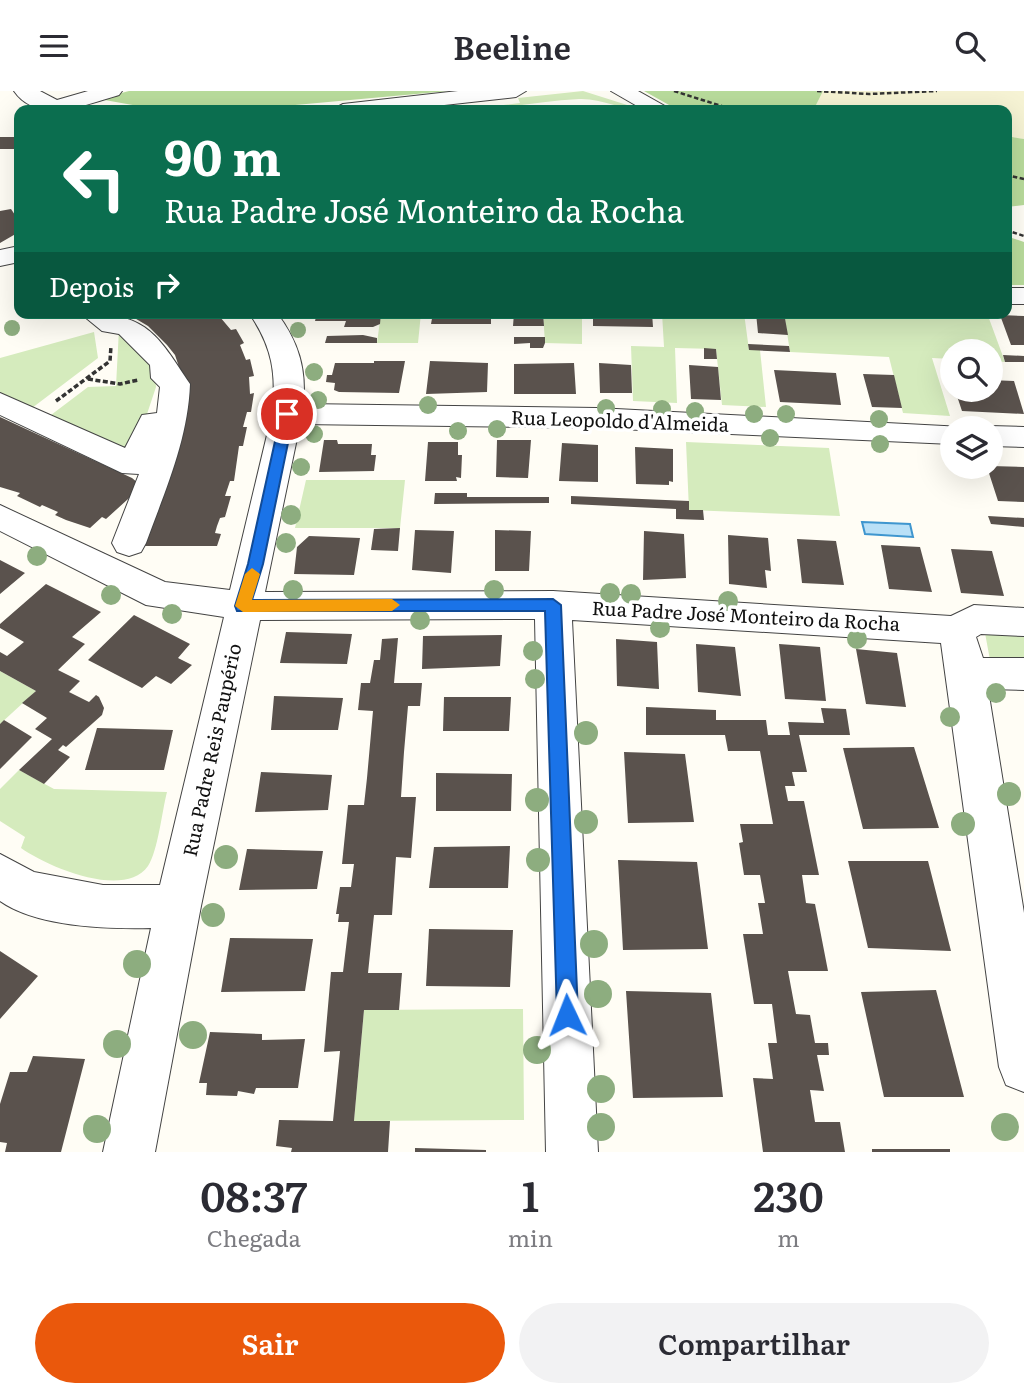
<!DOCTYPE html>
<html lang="pt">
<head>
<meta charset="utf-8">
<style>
	:root { --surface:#fff; --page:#f2f2f3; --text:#2b2b33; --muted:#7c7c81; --accent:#ea580c }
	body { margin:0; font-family:Literata,serif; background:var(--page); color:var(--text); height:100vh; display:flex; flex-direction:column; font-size:26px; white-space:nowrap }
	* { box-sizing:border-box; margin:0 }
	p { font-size:23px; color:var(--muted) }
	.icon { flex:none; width:38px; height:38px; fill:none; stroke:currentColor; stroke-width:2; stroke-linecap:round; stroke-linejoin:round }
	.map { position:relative; height:1061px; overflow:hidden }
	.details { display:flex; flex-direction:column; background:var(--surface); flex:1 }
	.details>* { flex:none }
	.banner { position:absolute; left:14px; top:14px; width:998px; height:214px; border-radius:14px; box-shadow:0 7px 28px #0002; background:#0b6e4f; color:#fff; overflow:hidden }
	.tools { position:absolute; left:940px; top:248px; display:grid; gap:14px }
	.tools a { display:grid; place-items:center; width:63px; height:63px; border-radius:50%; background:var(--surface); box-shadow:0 7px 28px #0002; font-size:35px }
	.pin { position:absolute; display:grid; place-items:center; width:60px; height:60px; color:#fff; margin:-30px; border:4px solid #fff; border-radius:50%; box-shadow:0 2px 7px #0007 }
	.me { position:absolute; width:77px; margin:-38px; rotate:358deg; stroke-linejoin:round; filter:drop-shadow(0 0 5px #0008) }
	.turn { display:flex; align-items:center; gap:24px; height:147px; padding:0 35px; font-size:32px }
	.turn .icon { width:91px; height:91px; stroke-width:2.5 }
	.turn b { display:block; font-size:49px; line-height:60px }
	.then { display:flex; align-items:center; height:66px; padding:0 35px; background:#0003; gap:14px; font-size:26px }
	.eta { display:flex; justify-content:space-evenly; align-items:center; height:119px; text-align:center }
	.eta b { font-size:42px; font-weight:600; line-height:49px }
	.cta { display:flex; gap:14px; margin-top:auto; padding:14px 35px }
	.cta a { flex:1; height:80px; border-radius:42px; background:var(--accent); color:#fff; font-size:28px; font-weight:600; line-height:80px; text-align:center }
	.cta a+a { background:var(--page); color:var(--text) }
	header { display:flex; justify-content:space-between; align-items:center; height:91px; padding:0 35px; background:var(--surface); font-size:32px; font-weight:600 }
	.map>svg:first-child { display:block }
	.farmland { fill:#f6f3d4 }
	.green { fill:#d5ebbd }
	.forest { fill:#b9dc9c }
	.water { fill:#b9e0f7; stroke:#3f96cf; stroke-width:2 }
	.building { fill:#5a524d }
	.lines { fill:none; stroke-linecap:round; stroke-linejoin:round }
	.minor-casing { stroke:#444; stroke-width:2 }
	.path-far1 { stroke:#333; stroke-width:2.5; stroke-dasharray:4.5 2.5; stroke-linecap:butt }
	.path { stroke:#333; stroke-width:3.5; stroke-dasharray:5 2.5; stroke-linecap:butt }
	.minor { fill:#fff; fill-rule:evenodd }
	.tree { fill:#8dad7f }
	.route { fill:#1a73e8; stroke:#114b97; stroke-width:2 }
	.slow { fill:#f59e0b }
	.labels { text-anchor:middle; stroke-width:7; stroke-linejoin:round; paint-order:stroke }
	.street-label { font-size:19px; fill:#111; stroke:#fff }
</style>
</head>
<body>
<header><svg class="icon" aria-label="menu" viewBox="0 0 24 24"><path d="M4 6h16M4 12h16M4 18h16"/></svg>Beeline<svg class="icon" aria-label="search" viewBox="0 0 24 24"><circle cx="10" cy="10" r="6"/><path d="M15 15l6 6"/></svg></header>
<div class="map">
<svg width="1024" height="1061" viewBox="0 0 1024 1061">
	<rect width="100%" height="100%" fill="#fffdf5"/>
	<path class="farmland" d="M823 0H1024V48L1006 45V19H835L815 16Z"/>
	<path class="green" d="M583 0 643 19C621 19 601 7 579 8 539 10 500 19 460 19L520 12 518 7Z
		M381 222H421L418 252H377Z
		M543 222H582V253L545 252Z
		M662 222H744L749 259H760L766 316 722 314 716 258 675 257 677 312 633 310 631 255 664 256Z
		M784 222H987L1005 271 991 270 990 261H952V268L932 267 950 325 903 322 889 266 790 261Z
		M119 238 154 276 156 296 139 347 125 359 51 324 88 296 116 295Z
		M94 241 98 267 32 317 0 302V267Z
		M686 351 829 357 840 425 689 419Z
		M306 389H405L400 437H295Z
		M1024 536V575L990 569 985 542Z
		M0 580 36 600 0 633Z
		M19 679 54 698 167 701C162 720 158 760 148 775 124 809 46 775 21 757L25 746 0 730V698Z
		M523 918 524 1029 354 1030 364 919Z"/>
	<path class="forest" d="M129 0H449L241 19 155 18 99 8Z
		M644 0H823L815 16 835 19H678Z
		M1006 45 1024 48V114L1006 116Z
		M1006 145 1024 151V194H1006Z"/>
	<path class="water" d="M862 431 910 433 913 446 865 443Z"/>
	<path class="building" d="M0 46H19V51L14 58H0Z
		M11 118 19 130V141L0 152V120Z
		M126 222H221L223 225 220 226 231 239 236 238 244 252 240 254 246 269 250 268 254 285 249 286 250 303 254 302 251 321H247L243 336H247L243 355H239L234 390H230L225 405H231L225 426 220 427 217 435 215 442 221 443 217 455H137L183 288 175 264 167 254 148 235Z
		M317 222H381L380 233 373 236H344L346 230H315Z
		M433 222H491V233H431Z
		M514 222H543L544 235H513Z
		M593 222H652L653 236 593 235Z
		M756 222H784L788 244 758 242Z
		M1000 224 1024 225V254H1011Z
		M363 244 377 247V252H325L327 245Z
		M514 246H545V252L543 257H530V252L514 253Z
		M748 253 789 255 790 261 749 259Z
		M704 257 716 258 717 268H704Z
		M1003 264 1024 265V271H1005Z
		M374 270H405L399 302 339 301 334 299 335 292 326 291 327 284H332L335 272H374Z
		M430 270 488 272 487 301 426 303Z
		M574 272 576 303H514V273Z
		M599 272 631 274 632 302H600Z
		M689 274 718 276 721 309 691 308Z
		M774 279 836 282 841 314 780 311Z
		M863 283 894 284 902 317 872 316Z
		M990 289 1014 290 1024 323 962 320 955 299H990Z
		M0 326 132 387 138 392V399L106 428 102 426 90 437 66 429 55 424 58 421 42 414 40 416 17 405 20 402 0 396Z
		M324 349H337L338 353H372L371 364H376L374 380 319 381Z
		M497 349H531L528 387 496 386Z
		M428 351H458V364H462L461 387 456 386 457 390H425Z
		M562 352 598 354V391L559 390Z
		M635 356 673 358V391L669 390V394L636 393Z
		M990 375 1024 376V411L998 410 987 376Z
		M435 402H467V406H549V412L434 413Z
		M571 405 689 410V419H703L704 429 676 428V418L571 413Z
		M988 425 1024 427V436L991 433Z
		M400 437 398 460 371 459 374 438Z
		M415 439 454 440 451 482 412 479Z
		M495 439 531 440 529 480H495Z
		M644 440 684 443 686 487 643 489Z
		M728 444 768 447 771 480 765 479 767 497 729 493Z
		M309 445 360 447 354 484 294 483 297 456Z
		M797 448 836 450 844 494 802 492Z
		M881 454 920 456 932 501 889 498Z
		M951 458 992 460 1004 505 961 502Z
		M0 469 25 482 0 503Z
		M46 493 101 521 72 546 85 553 58 579 80 590 69 601 89 611 96 604 99 606 104 617 102 624 66 656 63 654 58 659 70 666 44 693 19 679 52 648 35 638 47 627 22 612 36 600 0 580V561L7 565 24 551 0 537V533Z
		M134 524 190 553 178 567 192 574 171 593 156 585 142 597 88 569Z
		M286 541 352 543 347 573 280 572Z
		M502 544 500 575 422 578 423 545Z
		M398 547 394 592H422L420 615H408L404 661 401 706H416L411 767 396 766 392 824H374L368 882H402L399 919H364L354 1030H390L388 1061H291L292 1057 276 1055 279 1029 333 1030 340 960 324 961 331 881H343L349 831H338L339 823H336L340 796H351L354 773H342L348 714H364L367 687 373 620 358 619 361 592H370L374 569H380L382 548Z
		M616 548 657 551 659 598 617 595Z
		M696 553 735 556 741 605 698 601Z
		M779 553 820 556 826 610 785 608Z
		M856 558 897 562 906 616 866 613Z
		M274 605 343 607 338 639H271Z
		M444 606H511L509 640H443Z
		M646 616 716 619V629H766L768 644H790L788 631 824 632 821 617 846 618 850 644H799L807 681H792L795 695H785L788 710H804L819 784H802L806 812 815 813 828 880H788L796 923 810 924 815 952H828L829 964H817L824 1000 810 999 815 1031H840L845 1061H763L753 987 773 988 768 952H777L772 913H754L743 843H763L758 812H765L760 784H744L739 752 743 751 740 733H773L760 660H728L725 644H646Z
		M4 629 32 646 0 678V633Z
		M97 637 173 639 164 679H85Z
		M914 656 939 737 863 738 843 657Z
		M624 661 685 663 694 731 628 732Z
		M261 681 332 684 328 719 255 721Z
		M436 682 512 683 511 720H436Z
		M510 755 508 797H429L434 756Z
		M247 758 323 760 317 798 239 799Z
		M618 769 697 771 708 858 623 859Z
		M848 770H928L951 860 868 857Z
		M429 838 513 839 510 896 426 895Z
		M230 847 313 848 305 900 221 901Z
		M0 860 38 885 0 928Z
		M936 899 964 1006H884L861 901Z
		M626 900 711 902 723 1006 633 1007Z
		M210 941 262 943V949L305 948 298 997H256L254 1003 238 1000 237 1005 206 1004 207 992H199Z
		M33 965 85 968 61 1061H5L7 1052 0 1051V1013L10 981H27Z
		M415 1057 486 1059V1061H415Z
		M872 1058H950V1061H872Z"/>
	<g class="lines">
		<g class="minor-casing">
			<path id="minor" d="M14 0H40L57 9 88 0H122L119 4C88 13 38 35 14 0Z
				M458 0H526L516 6 399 19H332L343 13Z
				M611 0H638L672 19H644Z
				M19 155V171L0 175V159Z
				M1006 197H1024V213H1006Z
				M80 222C147 222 156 242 190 293 188 349 165 400 146 452L141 461 129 465 117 461 112 452 139 383 122 382 0 324V302L125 357 142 324 157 322 160 296 151 287 150 274 119 243 102 240Z
				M249 222H277C298 250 307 278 303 313L597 317 963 336 952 338V353L597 337 300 333 265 501 553 500 951 525 974 514 1024 517V545L981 543 976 546 983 567H1024V599L988 598 1024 822V1001L1006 994 999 976 941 552 572 529 598 1061H546L535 528 260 529 201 815 155 1061H103L151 837C106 838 37 836 0 810V763L34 781 103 794H160L224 526 146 514 0 440V414L165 491 230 499 272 323C277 283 272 255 249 222Z
				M990 335 1024 336V356L990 355V338H979Z"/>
		</g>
		<path class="path-far1" d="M674 0 734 19
			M817 0 869 3 937 0
			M124 18 136 19
			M297 19 321 17
			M1006 84 1024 88
			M1006 139 1024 145"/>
		<path class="path" d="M88 288 120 293 138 289
			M56 310 110 270 111 255"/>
		<use href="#minor" class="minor"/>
	</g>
	<g class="tree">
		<circle cx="12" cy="237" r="8"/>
		<circle cx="298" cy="239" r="8"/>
		<circle cx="314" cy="281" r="9"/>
		<circle cx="318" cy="309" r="9"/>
		<circle cx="428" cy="314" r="9"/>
		<circle cx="606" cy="317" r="9"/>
		<circle cx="662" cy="318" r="9"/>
		<circle cx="695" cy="320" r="9"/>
		<circle cx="754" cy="323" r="9"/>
		<circle cx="786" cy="323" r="9"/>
		<circle cx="879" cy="328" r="9"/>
		<circle cx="497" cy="338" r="9"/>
		<circle cx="458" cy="340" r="9"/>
		<circle cx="314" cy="343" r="9"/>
		<circle cx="770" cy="347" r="9"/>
		<circle cx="880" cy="353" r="9"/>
		<circle cx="301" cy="376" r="9"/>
		<circle cx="291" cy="424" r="10"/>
		<circle cx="286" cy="452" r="10"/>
		<circle cx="37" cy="465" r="10"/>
		<circle cx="293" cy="499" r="10"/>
		<circle cx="494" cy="499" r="10"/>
		<circle cx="610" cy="502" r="10"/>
		<circle cx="631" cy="503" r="10"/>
		<circle cx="111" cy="504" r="10"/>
		<circle cx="728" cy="510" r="10"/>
		<circle cx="172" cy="523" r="10"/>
		<circle cx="420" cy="529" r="10"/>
		<circle cx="660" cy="537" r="10"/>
		<circle cx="857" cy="548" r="10"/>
		<circle cx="533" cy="560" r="10"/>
		<circle cx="535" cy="588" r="10"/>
		<circle cx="996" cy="602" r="10"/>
		<circle cx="950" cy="626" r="10"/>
		<circle cx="586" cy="642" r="12"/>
		<circle cx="1009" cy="703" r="12"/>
		<circle cx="537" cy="709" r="12"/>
		<circle cx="586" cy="731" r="12"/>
		<circle cx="963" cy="733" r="12"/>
		<circle cx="226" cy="766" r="12"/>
		<circle cx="538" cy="769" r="12"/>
		<circle cx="213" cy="824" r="12"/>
		<circle cx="594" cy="853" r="14"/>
		<circle cx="137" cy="873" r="14"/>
		<circle cx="598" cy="903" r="14"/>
		<circle cx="193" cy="944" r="14"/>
		<circle cx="117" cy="953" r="14"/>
		<circle cx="537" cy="959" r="14"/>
		<circle cx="601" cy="998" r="14"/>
		<circle cx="601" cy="1036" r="14"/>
		<circle cx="1005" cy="1036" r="14"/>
		<circle cx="97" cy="1038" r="14"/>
	</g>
	<path class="route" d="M287 318 294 323 263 473 252 509 553 508 561 514 578 924 575 931 567 935 560 931 557 924 545 520H237L235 515 248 473 281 323Z"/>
	<path class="slow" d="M252 477 260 483 252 509 392 508 400 514 392 520 243 521 235 515 245 483Z"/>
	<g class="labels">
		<g class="street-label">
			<text transform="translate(620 330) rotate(2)" y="7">Rua Leopoldo d'Almeida</text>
			<text transform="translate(746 525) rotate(3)" y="7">Rua Padre José Monteiro da Rocha</text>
			<text transform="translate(212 659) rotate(-78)" y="7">Rua Padre Reis Paupério</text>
		</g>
	</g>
</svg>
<div class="tools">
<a><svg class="icon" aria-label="search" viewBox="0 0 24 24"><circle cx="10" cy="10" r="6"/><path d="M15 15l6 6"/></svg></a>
<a><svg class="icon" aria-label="layers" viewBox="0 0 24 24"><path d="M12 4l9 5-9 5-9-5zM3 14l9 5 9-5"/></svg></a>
</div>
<div class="pin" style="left:287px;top:323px;background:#d93025"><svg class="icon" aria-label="arrive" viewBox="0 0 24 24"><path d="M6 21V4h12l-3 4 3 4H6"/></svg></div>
<svg class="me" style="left:567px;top:924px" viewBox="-20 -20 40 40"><path d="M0-17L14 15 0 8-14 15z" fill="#1a73e8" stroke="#fff" stroke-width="4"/></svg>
<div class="banner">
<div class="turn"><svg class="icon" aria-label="left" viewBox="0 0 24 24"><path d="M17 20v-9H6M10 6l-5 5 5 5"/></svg><div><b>90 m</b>Rua Padre José Monteiro da Rocha</div></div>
<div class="then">Depois<svg class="icon" aria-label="right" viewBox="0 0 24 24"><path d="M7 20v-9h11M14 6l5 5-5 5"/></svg></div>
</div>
</div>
<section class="details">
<div class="eta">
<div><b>08:37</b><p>Chegada</p></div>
<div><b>1</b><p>min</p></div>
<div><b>230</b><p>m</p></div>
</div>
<div class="cta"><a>Sair</a><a>Compartilhar</a></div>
</section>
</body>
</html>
